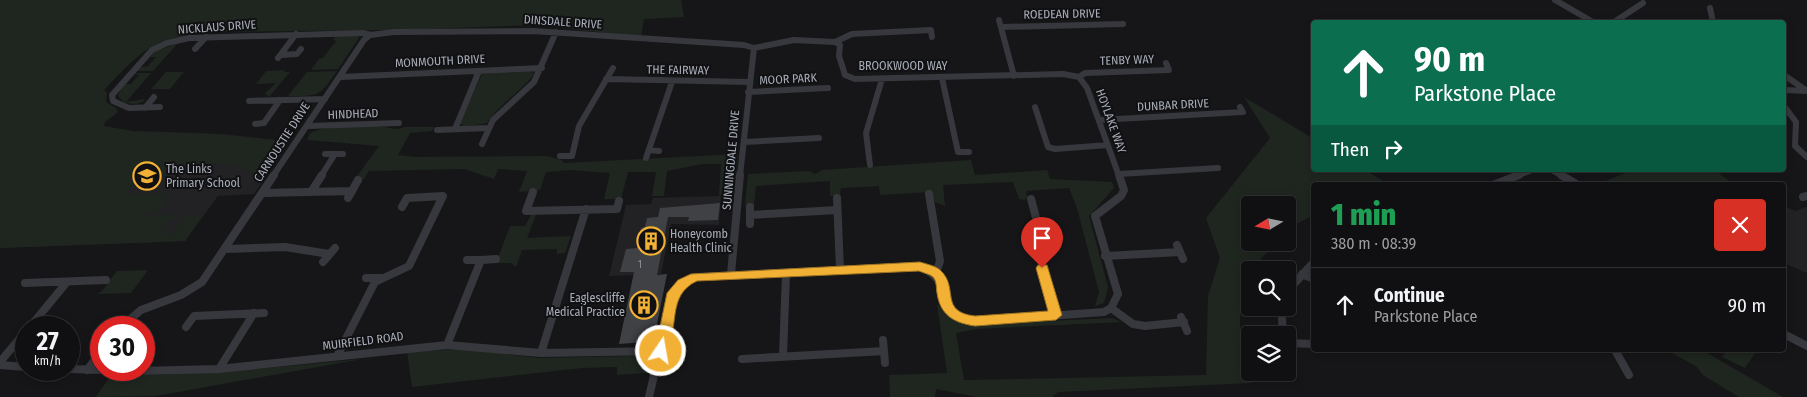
<!DOCTYPE html>
<html lang="en">
<head>
<meta charset="utf-8">
<style>
	:root { --surface:#101012; --page:#1e1e20; --text:#f1f3f6; --muted:#9c9d9f; --line:#303032 }
	body { margin:0; font-family:"Fira Sans Condensed",sans-serif; background:var(--page); color:var(--text); height:100vh; display:flex; flex-direction:column; font-size:19px; white-space:nowrap }
	* { box-sizing:border-box; margin:0 }
	p { font-size:16px; color:var(--muted) }
	.icon { flex:none; width:28px; height:28px; fill:none; stroke:currentColor; stroke-width:2; stroke-linecap:round; stroke-linejoin:round }
	.map { position:relative; flex:1; overflow:hidden }
	.panel { position:absolute; left:1311px; top:182px; width:475px; height:170px; display:flex; flex-direction:column; background:var(--surface); border-radius:5px; box-shadow:0 2px 8px #0003,0 0 0 1px var(--line) }
	.panel>* { flex:none }
	.guide { position:absolute; left:1311px; top:20px; width:475px; height:152px; border-radius:5px; box-shadow:0 2px 8px #0003,0 0 0 1px var(--line); background:#0b6e4f; color:#fff; overflow:hidden }
	.needle { width:32px; rotate:260deg }
	.fabs { position:absolute; left:1241px; top:196px; display:grid; gap:10px }
	.fabs a { display:grid; place-items:center; width:55px; height:55px; border-radius:5px; background:var(--surface); box-shadow:0 2px 8px #0003,0 0 0 1px var(--line); font-size:25px }
	.speed { position:absolute; left:15px; top:316px; display:flex; gap:10px; font-size:25px; font-weight:700; text-align:center }
	.speed>* { display:grid; place-content:center; width:65px; height:65px; border-radius:50%; background:var(--surface); box-shadow:0 2px 8px #0003,0 0 0 1px var(--line); line-height:1 }
	.speed small { font-size:12px; font-weight:400 }
	.speed .limit { border:8px solid #d22; background:#fff; color:#111 }
	.pin { position:absolute; display:grid; place-items:center; width:42px; height:42px; color:#fff; margin:-51px -21px; border-radius:50% 50% 50% 0; rotate:-45deg; box-shadow:0 0 5px #0007 }
	.pin .icon { rotate:45deg }
	.me { position:absolute; width:55px; margin:-28px; rotate:12deg; stroke-linejoin:round; filter:drop-shadow(0 0 4px #0008) }
	.turn { display:flex; align-items:center; gap:18px; height:105px; padding:0 20px; font-size:22px }
	.turn .icon { width:65px; height:65px; stroke-width:2.5 }
	.turn b { display:block; font-size:35px; line-height:42px }
	.then { display:flex; align-items:center; height:48px; padding:0 20px; background:#0003; gap:10px; font-size:19px }
	.round { display:grid; place-items:center; flex:none; width:52px; height:52px; border-radius:5px; background:var(--page) }
	.headline { display:flex; align-items:center; justify-content:space-between; height:85px; padding:0 20px }
	h1 { font-size:30px; font-weight:800; line-height:38px; color:#1e9e55 }
	ul { padding:0; list-style:none }
	li { display:flex; align-items:center; gap:15px; height:75px; padding:0 20px; border-top:1px solid var(--line) }
	li div { flex:1 }
	li b { display:block; font-size:19px }
	li em { font-style:normal }
	.map>svg:first-child { display:block }
	.built { fill:#222225 }
	.green { fill:#1e261f }
	.building { fill:#404145 }
	.lines { fill:none; stroke-linecap:round; stroke-linejoin:round }
	.street-far1 { stroke:#37383d; stroke-width:6 }
	.street { stroke:#37383d; stroke-width:8 }
	.route { fill:#f2b134; stroke:#9d7322 }
	.labels { text-anchor:middle; stroke-width:4; stroke-linejoin:round; paint-order:stroke }
	.number-label { font-size:10px; fill:#8e929b }
	.street-label { font-size:12px; fill:#a8adb8; stroke:#111113 }
	.poi-label { font-size:12px; fill:#a8adb8; stroke:#111113; text-anchor:start }
</style>
</head>
<body>
<div class="map">
<svg width="1807" height="397" viewBox="0 0 1807 397">
	<rect width="100%" height="100%" fill="#161618"/>
	<path class="built" d="M139 131 222 134 275 140 280 156 254 194 218 196 185 241 0 248V209L58 137Z
		M721 196 719 225 671 224 661 274 609 276 626 205 651 204 653 198Z
		M1784 206 1795 211 1807 207V273L1784 263Z"/>
	<path class="green" d="M0 0H681L684 17 644 19 641 37 536 25 395 30 211 32C150 39 145 48 104 90L107 92 106 102 116 108 118 112 105 122 104 126 138 132 214 134 275 140 277 157 269 168 257 176 235 164 208 163 201 172 140 175 125 194 157 193 155 196 167 192 165 195H170L159 210 139 216 179 214 174 220 167 221 159 231H167L166 235H171L187 216 203 215 185 241 0 248Z
		M336 35 357 36 359 38 338 69 311 70 319 59 323 58 336 41 333 40Z
		M178 43 153 71H136L141 67 148 66 156 57H149L156 51Z
		M285 70 284 72H290L269 97 265 93 276 83 256 84 266 71Z
		M337 71C319 97 319 96 288 96L307 72Z
		M531 71 534 74C521 92 499 104 487 123L464 127 460 123 482 74Z
		M166 72H184L170 89H151Z
		M135 73H151L126 102 146 99C138 107 122 105 118 95L124 84H131L139 75 134 74Z
		M1244 97 1314 139V170H1365L1383 181 1375 185H1314V215L1296 224 1288 232V205H1250V242L1277 243 1262 257 1256 270H1250C1250 288 1239 306 1240 324 1240 343 1248 365 1252 383L1058 392 1052 397H977L936 389 935 397H890L889 375 947 373 937 304 950 317 965 325 1111 318 1122 322 976 329 956 333 964 380 1206 375 1208 296 1220 258 1206 218 1270 138Z
		M405 127H434L432 131 410 133 398 155 415 157 547 156 562 160 564 163 738 154 735 189 719 196 721 164H702L667 171 664 196H652L656 172H628L621 199H604L610 173 571 170 546 172 540 190 519 192 527 171 498 169 494 179 464 169 369 171 364 179H355L379 146 307 140 310 133C323 125 370 125 385 127 393 129 397 130 405 127Z
		M971 160 975 175 1047 170 1050 179 1112 182 1114 188 1089 216 1108 287 1104 303 1095 306 1099 292 1077 208 1069 188 1026 191 1027 197 1025 200 1019 199 1013 182 943 185 945 206 935 202 932 192 880 195 879 186 841 188 840 195 830 196V181L756 186 754 205H745L748 174 809 171 815 174 822 170Z
		M1633 170H1714L1735 185H1595Z
		M531 215H536L527 238 571 236 565 253 557 254V249L522 250 516 267 511 263H496L510 226H525Z
		M148 270 131 293 97 294 102 291 117 271Z
		M462 349 539 358 636 356 646 363 645 373 617 375V367L582 368 412 387 407 352Z
		M1666 350H1702L1783 397H1739L1703 375 1696 366Z
		M1727 350H1749L1755 353 1745 368 1722 357Z
		M362 359 156 396 96 397 111 375C196 376 279 367 362 359Z"/>
	<path class="building" d="M720 203 718 220 688 221 689 217H668L657 275 667 274 655 334 646 342 619 344 634 272H620L626 249 637 248 641 228 645 227 647 218 658 217 660 208Z"/>
	<g class="lines">
		<path class="street-far1" d="M1555 0 1593 22
			M1710 8 1713 22
			M999 20 1014 76
			M1614 22 1643 3
			M1001 27 1123 24
			M835 42 852 34 931 30 932 37
			M754 48 794 40 835 42 840 45 839 56 845 75 855 79 1063 74 1079 77 1087 88 1119 176
			M195 49 206 37
			M281 55 297 54 301 49
			M278 58 296 34
			M1784 75 1807 91
			M340 77 542 68
			M1079 77 1085 73 1169 70 1166 63
			M942 78 958 152H969
			M606 79 749 82
			M1784 90 1807 91
			M748 92 828 88
			M249 101 325 99
			M1784 106 1796 122 1795 146 1807 157
			M160 107 129 108 113 101 112 95 152 50 167 43 189 38 363 33 370 35 394 32 533 31 744 45 754 48
			M1035 107 1048 147 1055 149 1108 145
			M145 108 154 97
			M1099 120 1243 112 1240 107
			M255 124 264 123 280 100
			M308 126 399 123
			M455 129 479 71
			M437 130 488 128
			M744 142 819 138
			M482 144 493 120 534 82 556 32
			M649 150 659 151
			M325 154H343
			M560 156H572L579 126 613 68
			M646 158 672 82
			M870 165 866 133 882 79
			M1552 170 1563 176
			M1119 174 1218 168
			M273 176 364 40 370 35
			M321 176 335 154
			M740 176 754 48
			M1516 176 1532 170"/>
		<path class="street" d="M1561 175 1578 185
			M1493 185 1519 175
			M311 192 322 175
			M533 192 526 211 617 209 619 201
			M263 193 352 191
			M929 194 940 261 936 273
			M1803 197 1807 196
			M348 198 358 180
			M837 198 840 270
			M1031 199 1041 236 1042 268 1055 315
			M750 207V224
			M750 215 837 210
			M1177 245 1183 259
			M225 249 285 247 329 254
			M1105 256 1180 252
			M481 260 496 259
			M323 262 335 248
			M731 274 740 175
			M1302 274 1314 279
			M366 278H381
			M25 283 106 280
			M1292 286 1314 262
			M1111 308 1133 324 1145 326 1184 322
			M1181 317 1187 331
			M1282 319 1283 335
			M186 327 194 316 264 313
			M29 328 67 282
			M120 328 141 310 181 295 202 282 274 175
			M1784 334 1807 346
			M883 340 885 363
			M1288 343 1314 344
			M447 345 481 260H467
			M1615 350 1629 375
			M541 353 586 209
			M337 356 375 282 409 266 443 196 407 198 402 207
			M783 356 786 273
			M742 359 884 351
			M1288 360 1289 366
			M0 362 26 331
			M0 365 26 367
			M69 369 138 371 219 369 447 345 541 353 661 351
			M219 369 254 313
			M87 370 101 352
			M649 397 673 293 682 283 696 277 919 266C959 283 928 310 975 321L1104 312 1111 308 1118 294 1095 216 1121 196 1124 190 1119 175"/>
	</g>
	<path class="route" d="M920 262C926 264 937 266 941 271 959 288 939 312 975 316L1048 311 1036 268 1038 265H1047L1062 315 1056 320 975 326C954 323 940 315 937 293 936 288 937 281 933 277 930 274 923 273 919 271L697 281C666 295 680 329 666 354H657L655 351 667 293 678 280 691 274Z"/>
	<defs>
		<g id="school-ring" transform="scale(1.4375)"><circle r="9.5" fill="#111113" stroke="#f2b134" stroke-width="1.5"/><path d="M0-5L7-2L0 1L-7-2ZM-4 1L0 2.5L4 1V4Q0 6-4 4Z" fill="#f2b134"/></g>
		<g id="building-ring" transform="scale(1.4375)"><circle r="9.5" fill="#111113" stroke="#f2b134" stroke-width="1.5"/><path d="M-4-6H4V6H1V3H-1V6H-4ZM-2.5-4.3h1.7v1.8h-1.7ZM.8-4.3h1.7v1.8H.8ZM-2.5-1h1.7V.8h-1.7ZM.8-1h1.7V.8H.8Z" fill="#f2b134"/></g>
	</defs>
	<g fill-rule="evenodd">
		<use href="#school-ring" x="147" y="176"/>
		<use href="#building-ring" x="651" y="241"/>
		<use href="#building-ring" x="644" y="305"/>
	</g>
	<g class="labels">
		<g class="number-label">
			<text x="640" y="268">1</text>
		</g>
		<g class="street-label">
			<text transform="translate(1062 14) rotate(-1)" y="4">ROEDEAN DRIVE</text>
			<text transform="translate(563 22) rotate(4)" y="4">DINSDALE DRIVE</text>
			<text transform="translate(217 27) rotate(-4)" y="4">NICKLAUS DRIVE</text>
			<text transform="translate(1127 60) rotate(-2)" y="4">TENBY WAY</text>
			<text transform="translate(440 61) rotate(-3)" y="4">MONMOUTH DRIVE</text>
			<text x="903" y="70">BROOKWOOD WAY</text>
			<text transform="translate(678 70) rotate(1)" y="4">THE FAIRWAY</text>
			<text transform="translate(788 79) rotate(-3)" y="4">MOOR PARK</text>
			<text transform="translate(1173 105) rotate(-3)" y="4">DUNBAR DRIVE</text>
			<text transform="translate(353 114) rotate(-2)" y="4">HINDHEAD</text>
			<text transform="translate(1111 121) rotate(70)" y="4">HOYLAKE WAY</text>
			<text transform="translate(282 142) rotate(-57)" y="4">CARNOUSTIE DRIVE</text>
			<text transform="translate(731 160) rotate(-85)" y="4">SUNNINGDALE DRIVE</text>
			<text transform="translate(363 341) rotate(-7)" y="4">MUIRFIELD ROAD</text>
		</g>
		<g class="poi-label">
			<text x="166" y="173">The Links<tspan x="166" dy="14">Primary School</tspan></text>
			<text x="670" y="238">Honeycomb<tspan x="670" dy="14">Health Clinic</tspan></text>
			<text x="625" y="302" text-anchor="end">Eaglescliffe<tspan x="625" dy="14">Medical Practice</tspan></text>
		</g>
	</g>
</svg>
<div class="fabs">
<a><svg class="needle" viewBox="-14 -14 28 28"><path d="M0-13l5 13h-10z" fill="#e53935"/><path d="M0 13l5-13h-10z" fill="#9c9d9f"/></svg></a>
<a><svg class="icon" aria-label="search" viewBox="0 0 24 24"><circle cx="10" cy="10" r="6"/><path d="M15 15l6 6"/></svg></a>
<a><svg class="icon" aria-label="layers" viewBox="0 0 24 24"><path d="M12 4l9 5-9 5-9-5zM3 14l9 5 9-5"/></svg></a>
</div>
<div class="speed"><div>27<small>km/h</small></div><div class="limit">30</div></div>
<div class="pin" style="left:1042px;top:268px;background:#d93025"><svg class="icon" aria-label="arrive" viewBox="0 0 24 24"><path d="M6 21V4h12l-3 4 3 4H6"/></svg></div>
<svg class="me" style="left:661px;top:351px" viewBox="-20 -20 40 40"><circle r="17" fill="#f2b134" stroke="#fff" stroke-width="3"/><path d="M0-11L8 9 0 5-8 9z" fill="#fff"/></svg>
<div class="guide">
<div class="turn"><svg class="icon" aria-label="ahead" viewBox="0 0 24 24"><path d="M12 20V5M6 11l6-6 6 6"/></svg><div><b>90 m</b>Parkstone Place</div></div>
<div class="then">Then<svg class="icon" aria-label="right" viewBox="0 0 24 24"><path d="M7 20v-9h11M14 6l5 5-5 5"/></svg></div>
</div>
<section class="panel">
<div class="headline"><div><h1>1 min</h1><p>380 m · 08:39</p></div><a class="round" style="background:#d93025;color:#fff"><svg class="icon" aria-label="close" viewBox="0 0 24 24"><path d="M6 6l12 12M18 6L6 18"/></svg></a></div>
<ul>
<li><svg class="icon" aria-label="ahead" viewBox="0 0 24 24"><path d="M12 20V5M6 11l6-6 6 6"/></svg><div><b>Continue</b><p>Parkstone Place</p></div><em>90 m</em></li>
</ul>
</section>
</div>
</body>
</html>
